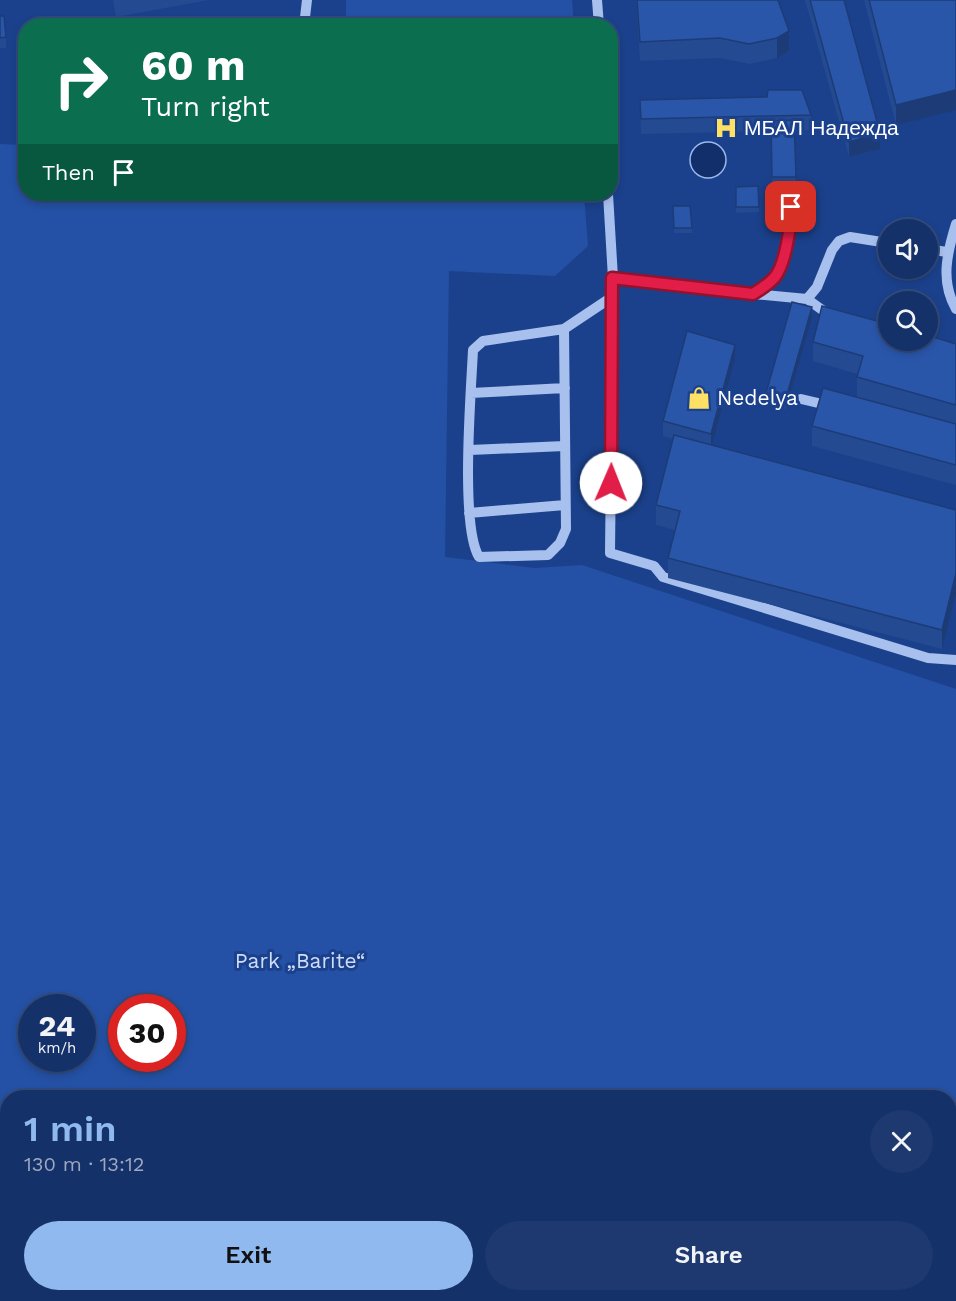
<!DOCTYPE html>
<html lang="en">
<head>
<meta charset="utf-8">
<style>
	:root { --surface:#143169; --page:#1d396f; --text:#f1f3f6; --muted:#9da9c0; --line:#334c7d; --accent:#90b9f0 }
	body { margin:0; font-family:"Work Sans",sans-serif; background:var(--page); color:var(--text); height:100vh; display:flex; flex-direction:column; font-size:22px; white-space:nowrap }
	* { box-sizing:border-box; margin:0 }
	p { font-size:20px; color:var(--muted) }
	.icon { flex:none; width:33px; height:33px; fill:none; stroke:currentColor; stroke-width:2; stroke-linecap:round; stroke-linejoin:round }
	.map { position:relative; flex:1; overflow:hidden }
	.panel { position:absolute; left:0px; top:1090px; width:957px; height:212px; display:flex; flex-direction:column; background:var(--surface); border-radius:24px 24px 0 0; box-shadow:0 3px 9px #0003,0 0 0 2px var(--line) }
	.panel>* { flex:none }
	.hud { position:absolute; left:18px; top:18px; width:600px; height:183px; border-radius:24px; box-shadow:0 3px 9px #0003,0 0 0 2px var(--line); background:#0b6e4f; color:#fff; overflow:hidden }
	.controls { position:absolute; left:878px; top:219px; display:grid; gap:12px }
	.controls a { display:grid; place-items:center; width:60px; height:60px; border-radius:50%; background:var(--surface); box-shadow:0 3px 9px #0003,0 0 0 2px var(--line); font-size:30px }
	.speed { position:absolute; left:18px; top:994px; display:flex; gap:12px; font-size:30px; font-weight:700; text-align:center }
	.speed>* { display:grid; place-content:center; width:78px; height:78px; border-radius:50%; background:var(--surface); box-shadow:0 3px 9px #0003,0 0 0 2px var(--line); line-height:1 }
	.speed small { font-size:15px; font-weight:400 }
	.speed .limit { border:9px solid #d22; background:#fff; color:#111 }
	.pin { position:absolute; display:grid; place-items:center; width:51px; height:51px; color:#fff; margin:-26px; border-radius:12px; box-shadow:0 3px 9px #0006 }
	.me { position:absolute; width:66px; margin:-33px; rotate:1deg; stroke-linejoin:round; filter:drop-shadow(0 0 4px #0008) }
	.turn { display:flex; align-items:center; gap:21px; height:126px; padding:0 24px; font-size:27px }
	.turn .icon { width:78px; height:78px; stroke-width:2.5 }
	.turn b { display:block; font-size:42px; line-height:51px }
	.then { display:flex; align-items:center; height:57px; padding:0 24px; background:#0003; gap:12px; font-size:22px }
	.round { display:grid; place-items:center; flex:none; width:63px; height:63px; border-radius:32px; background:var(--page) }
	.head { display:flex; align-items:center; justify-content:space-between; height:102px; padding:0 24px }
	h1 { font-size:36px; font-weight:600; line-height:45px; color:var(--accent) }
	.action { display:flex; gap:12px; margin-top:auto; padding:12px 24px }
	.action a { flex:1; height:69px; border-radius:36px; background:var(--accent); color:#111; font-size:24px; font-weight:600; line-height:69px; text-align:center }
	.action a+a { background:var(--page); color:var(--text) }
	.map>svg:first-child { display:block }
	.green { fill:#2451a5; fill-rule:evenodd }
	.water { fill:#122f6b; stroke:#9ab9ef; stroke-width:1.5 }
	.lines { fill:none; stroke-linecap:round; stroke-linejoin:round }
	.minor { stroke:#a7c0ed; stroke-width:10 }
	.wall { fill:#244a92 }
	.shaded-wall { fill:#1d3c77 }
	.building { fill:#2a56aa; stroke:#1d3c77; stroke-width:1.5 }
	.route-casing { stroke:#92132f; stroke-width:15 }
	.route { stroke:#e11d48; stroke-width:10 }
	.labels { text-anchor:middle; stroke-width:6; stroke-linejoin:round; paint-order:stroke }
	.poi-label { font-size:21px; fill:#fff; stroke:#1b418c; text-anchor:start }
	.park-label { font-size:21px; fill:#cdddfa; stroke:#1b418c }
</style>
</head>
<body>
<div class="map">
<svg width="956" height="1301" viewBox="0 0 956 1301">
	<rect width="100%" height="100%" fill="#1b418c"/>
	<path class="green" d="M346 0H572L574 25H346Z
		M0 144 25 145 26 194H584L588 246 555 276 449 271 445 557 535 568 582 565 956 689V1301H30L20 1295 950 1294V1098H8L7 1286 0 1281ZM32 1008H82V1059H32ZM122 1008H172V1059H122Z"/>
	<path class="water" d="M690 160a18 18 0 1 1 36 0a18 18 0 1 1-36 0Z"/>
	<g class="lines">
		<path class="minor" d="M597 0 599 26
			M304 26 307 0
			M608 194 613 278 610 553 654 566 663 577 928 658 956 660
			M956 224C947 253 940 281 956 309
			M927 249 947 252
			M613 278 753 294C761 289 769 285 775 277 786 263 791 224 791 207
			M753 294 807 299 832 317
			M807 299 817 287 832 250 839 241 850 237 888 243
			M564 329 566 529 560 543 548 555 479 557C460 526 471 392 473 350L483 341 564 329 612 297
			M471 393 565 388
			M801 399 831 406
			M470 450 564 446
			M469 513 565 505"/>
	</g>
	<path class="wall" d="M113 0H209L116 17Z
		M636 0H778L789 51 777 58 749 64 720 58 640 61Z
		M805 0H844L880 149 849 157Z
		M864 0H956L896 125Z
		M0 16 6 37V48H0Z
		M640 100 811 115V130L794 131 796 188H772L771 131 641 134Z
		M736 187 759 207V212L736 213Z
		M673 206 692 228V233H674Z
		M812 318 786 409 766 403V393Z
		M813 342 956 344V485L812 446V426L857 397V374L813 361Z
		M735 360 712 445 956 510 942 649 668 578V558L675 530 656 525V505L673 439 663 436V421Z"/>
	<path class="shaded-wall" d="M789 31V51L777 58V38Z
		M956 90V110L896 125V105Z
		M880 133V149L849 157V142Z
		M812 307V318L786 409V398Z
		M735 345V360L711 449V434Z
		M956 573V593L942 649V630Z"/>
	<path class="building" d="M637 0H778L789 31 777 38 749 44 720 38 640 42Z
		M810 0H844L880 133 849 142Z
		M869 0H956V90L896 105Z
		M0 16H4L6 37 0 38Z
		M768 90H802L811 115 641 119 640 100 767 97Z
		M794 120 796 177H772L771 121Z
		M758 186 759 207H736V187Z
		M673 206H690L692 228H674Z
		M792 302 812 307 786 398 766 393Z
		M822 306 888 324V340H927V335L956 344V405L857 377 863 356 813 342Z
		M687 331 735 345 711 434 663 421Z
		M823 388 956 424V465L812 426Z
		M674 435 956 510V573L942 630 668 558 680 511 656 505Z"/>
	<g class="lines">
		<g class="route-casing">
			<path id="route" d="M611 483 612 278 753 294C761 289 769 284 775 277 786 263 791 224 791 207"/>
		</g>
		<use href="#route" class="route"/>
	</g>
	<defs>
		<g id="hospital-bare" transform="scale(1.8)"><path d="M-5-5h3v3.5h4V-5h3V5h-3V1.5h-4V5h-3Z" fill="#fee164" stroke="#1b418c" stroke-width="2.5" paint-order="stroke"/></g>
		<g id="shop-bare" transform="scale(1.8)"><path d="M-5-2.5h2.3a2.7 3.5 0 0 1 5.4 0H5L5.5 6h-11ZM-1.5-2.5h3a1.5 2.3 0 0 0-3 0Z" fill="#fee164" stroke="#1b418c" stroke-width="2.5" paint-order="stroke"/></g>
	</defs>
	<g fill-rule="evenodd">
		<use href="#hospital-bare" x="726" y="128"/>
		<use href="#shop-bare" x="699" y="398"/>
	</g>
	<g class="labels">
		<g class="poi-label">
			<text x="744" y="135">МБАЛ Надежда</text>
			<text x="717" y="405">Nedelya</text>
		</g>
		<g class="park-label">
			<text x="300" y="968">Park „Barite“</text>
		</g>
	</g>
</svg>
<div class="controls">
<a><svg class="icon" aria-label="sound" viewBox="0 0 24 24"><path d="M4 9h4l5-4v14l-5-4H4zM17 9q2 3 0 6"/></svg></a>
<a><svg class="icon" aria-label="search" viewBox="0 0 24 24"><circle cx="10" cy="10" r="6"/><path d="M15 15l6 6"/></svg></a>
</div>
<div class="speed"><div>24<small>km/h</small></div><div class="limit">30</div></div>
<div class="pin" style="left:791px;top:207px;background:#d93025"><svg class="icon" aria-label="arrive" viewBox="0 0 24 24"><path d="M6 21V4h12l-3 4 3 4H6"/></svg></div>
<svg class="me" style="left:611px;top:483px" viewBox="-20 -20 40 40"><circle r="19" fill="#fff"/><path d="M0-13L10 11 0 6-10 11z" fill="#e11d48"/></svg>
<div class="hud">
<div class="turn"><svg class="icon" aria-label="right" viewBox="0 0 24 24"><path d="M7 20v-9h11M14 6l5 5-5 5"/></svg><div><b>60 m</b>Turn right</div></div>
<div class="then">Then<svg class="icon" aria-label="arrive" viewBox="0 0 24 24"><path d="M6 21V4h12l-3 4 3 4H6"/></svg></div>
</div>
<section class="panel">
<div class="head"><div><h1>1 min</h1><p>130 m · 13:12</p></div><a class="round"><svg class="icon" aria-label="close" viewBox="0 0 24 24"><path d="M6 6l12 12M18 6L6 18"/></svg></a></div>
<div class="action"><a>Exit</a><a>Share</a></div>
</section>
</div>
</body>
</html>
